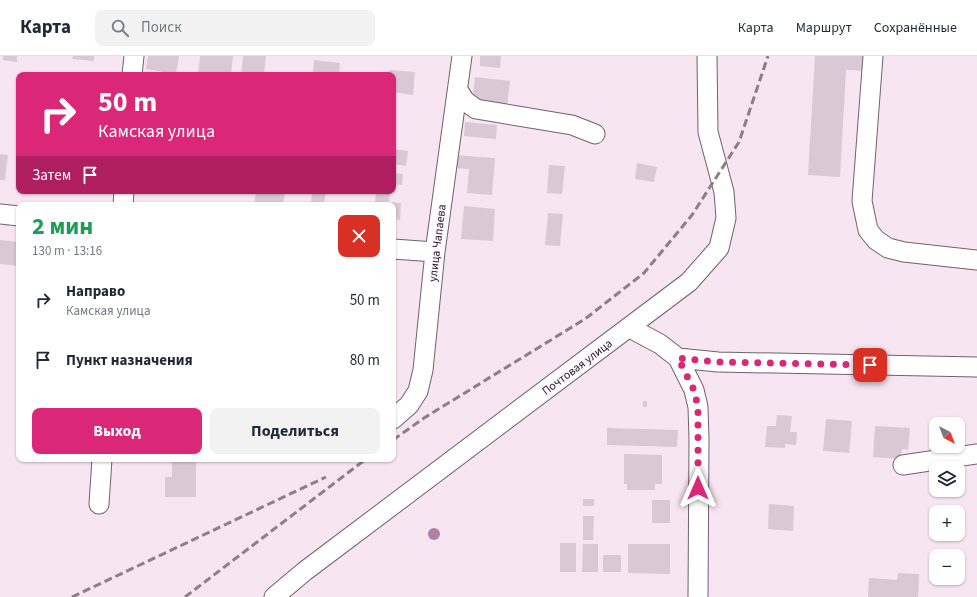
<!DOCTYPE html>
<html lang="ru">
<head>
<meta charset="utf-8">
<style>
	:root { --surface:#fff; --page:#f2f2f3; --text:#1f2937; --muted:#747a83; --line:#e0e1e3; --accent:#db2777 }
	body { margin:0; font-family:"Source Sans 3",sans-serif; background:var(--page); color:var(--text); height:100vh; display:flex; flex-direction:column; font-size:15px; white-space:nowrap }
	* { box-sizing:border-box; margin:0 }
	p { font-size:13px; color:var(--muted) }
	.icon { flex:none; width:22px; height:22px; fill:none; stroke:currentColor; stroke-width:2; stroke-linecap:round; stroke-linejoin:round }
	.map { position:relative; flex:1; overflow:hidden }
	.sheet { position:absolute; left:16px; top:146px; width:380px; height:260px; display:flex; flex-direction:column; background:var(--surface); border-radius:8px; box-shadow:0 1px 3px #0004 }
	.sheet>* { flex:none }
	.top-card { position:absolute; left:16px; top:16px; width:380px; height:122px; border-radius:8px; box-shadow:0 1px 3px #0004; background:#db2777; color:#fff; overflow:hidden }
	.needle { width:26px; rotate:138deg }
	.controls { position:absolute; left:929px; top:361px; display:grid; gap:8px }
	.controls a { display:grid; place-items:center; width:36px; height:36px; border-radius:8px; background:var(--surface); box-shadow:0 1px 3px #0004; font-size:20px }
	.pin { position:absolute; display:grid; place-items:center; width:34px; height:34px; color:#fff; margin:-17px; border-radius:8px; box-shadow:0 2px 6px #0006 }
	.me { position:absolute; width:44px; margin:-22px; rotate:0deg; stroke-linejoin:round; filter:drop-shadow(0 0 3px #0008) }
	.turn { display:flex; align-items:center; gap:14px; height:84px; padding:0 16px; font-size:18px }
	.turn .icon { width:52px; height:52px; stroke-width:2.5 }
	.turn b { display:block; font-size:28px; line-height:34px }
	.then { display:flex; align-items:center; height:38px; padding:0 16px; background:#0003; gap:8px; font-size:15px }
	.round { display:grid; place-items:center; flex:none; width:42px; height:42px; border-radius:8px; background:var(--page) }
	.summary { display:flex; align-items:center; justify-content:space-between; height:68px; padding:0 16px }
	h1 { font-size:24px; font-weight:700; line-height:30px; color:#1e9e55 }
	.cta { display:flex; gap:8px; margin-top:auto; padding:8px 16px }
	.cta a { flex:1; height:46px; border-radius:8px; background:var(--accent); color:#fff; font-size:16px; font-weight:700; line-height:46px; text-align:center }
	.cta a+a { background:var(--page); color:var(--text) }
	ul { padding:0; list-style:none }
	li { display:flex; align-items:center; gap:12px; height:60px; padding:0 16px }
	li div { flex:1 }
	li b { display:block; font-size:15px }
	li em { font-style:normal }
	header { display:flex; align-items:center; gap:24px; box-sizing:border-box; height:56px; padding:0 20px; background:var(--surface); border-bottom:1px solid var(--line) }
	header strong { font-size:19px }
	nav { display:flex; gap:22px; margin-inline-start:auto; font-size:14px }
	.search { width:280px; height:36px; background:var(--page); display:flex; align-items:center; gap:10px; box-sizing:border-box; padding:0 14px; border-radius:8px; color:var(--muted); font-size:15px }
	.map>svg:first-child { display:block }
	.building { fill:#dac8d4 }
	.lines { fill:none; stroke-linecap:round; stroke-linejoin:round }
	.minor-casing { stroke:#71616c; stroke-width:21 }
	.minor { stroke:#fff; stroke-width:19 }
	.rail { stroke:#8c7f88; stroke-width:3; stroke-dasharray:8 4; stroke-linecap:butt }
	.tree { fill:#b081a4 }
	.route { stroke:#db2777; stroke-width:7; stroke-dasharray:0 12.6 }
	.labels { text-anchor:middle; stroke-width:3; stroke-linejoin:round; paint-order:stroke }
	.street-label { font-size:12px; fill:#272125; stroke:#fef6fb }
</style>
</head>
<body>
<header>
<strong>Карта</strong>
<div class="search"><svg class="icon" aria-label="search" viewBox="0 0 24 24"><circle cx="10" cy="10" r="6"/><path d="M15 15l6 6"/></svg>Поиск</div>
<nav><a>Карта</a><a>Маршрут</a><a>Сохранённые</a></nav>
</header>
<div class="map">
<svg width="977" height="541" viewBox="0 0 977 541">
	<rect width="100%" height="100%" fill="#f8e5f2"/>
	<path class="building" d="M3 0H17V6L3 4Z
		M73 0H94V5L72 3Z
		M148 0H179L176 18 146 13Z
		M200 0H233L231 19H198Z
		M243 0H266L264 19 241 18Z
		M480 0H501L500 12 480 10Z
		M815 0H868L867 15 846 14 840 121 808 119Z
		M314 4 340 7 339 19H313Z
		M389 14 415 16 413 39 393 36V19H389Z
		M475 21 510 25 507 50 472 47Z
		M465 66 497 69 496 83 464 80Z
		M393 93 408 95 406 110 393 108Z
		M0 98 8 99 5 124H0Z
		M453 99 495 102 492 139 467 137 469 113 452 112Z
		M637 107 657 111 654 126 635 123Z
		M549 109 565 110 562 138 547 137Z
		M393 117 403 118 402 129 393 128Z
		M158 135H181L180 138Z
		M256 135H285L283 149H254Z
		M312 135H326L324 149H311Z
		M376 136 390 137 389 146 401 147 400 164 393 163V149H375Z
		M464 150 495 153 493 185 461 183Z
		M548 157 563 158 560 190 545 189Z
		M0 184 19 186V210L0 208Z
		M643 345H647V351H643Z
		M777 359 792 360 790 376H797L796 389 785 388V392L765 391 767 370H776Z
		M826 363 852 365 849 397 823 395Z
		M875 370 910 372 908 394 902 393 901 403 873 401Z
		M607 372 678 374 677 391 607 389Z
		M624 398 662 399V428H655V434H627V428H624Z
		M172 405H196V441H165V421H172Z
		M583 443H594V450H583Z
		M652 444H670V467H652Z
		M769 448 794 450 793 475 768 473Z
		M583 460H594L593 484H583Z
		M560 487H576V516H560Z
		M583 488H598V516H582Z
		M628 488H670V518L628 517Z
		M603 499H621V516H603Z
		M898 517 919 518 918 541H868L869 522 897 524Z"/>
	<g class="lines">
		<g class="minor-casing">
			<path id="minor" d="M873 0 862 145 868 174 876 184 888 192 904 196 977 204
				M132 19 134 0
				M458 34 465 45 476 53 572 69 595 78
				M123 149 124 135
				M0 158 19 160
				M393 193 435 196
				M630 272 660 288 678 302 694 334 698 351 699 383 698 541
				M678 302 718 306 977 311
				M393 363 409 349 418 335 423 314 435 196 462 0
				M903 409 977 398
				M99 448 102 403
				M274 541 305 515 689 226 719 192 726 162 724 136 708 76 707 0"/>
		</g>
		<use href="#minor" class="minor"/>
		<path class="rail" d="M393 384 424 362 585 263 644 217 692 159 739 86 768 0
			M72 541 326 421
			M185 541 366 403"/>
	</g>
	<circle class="tree" cx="434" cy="478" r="6"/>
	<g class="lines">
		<path class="route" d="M698 432V351L694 334 678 302 718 306 870 309"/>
	</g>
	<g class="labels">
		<g class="street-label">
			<text transform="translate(437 187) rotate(-83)" y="4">улица Чапаева</text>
			<text transform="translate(577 311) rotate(-37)" y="4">Почтовая улица</text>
		</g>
	</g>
</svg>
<div class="controls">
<a><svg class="needle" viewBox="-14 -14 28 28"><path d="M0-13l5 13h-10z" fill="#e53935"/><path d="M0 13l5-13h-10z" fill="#747a83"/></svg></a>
<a><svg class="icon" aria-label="layers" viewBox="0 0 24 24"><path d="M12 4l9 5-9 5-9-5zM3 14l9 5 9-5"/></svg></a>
<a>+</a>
<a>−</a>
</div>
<div class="pin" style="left:870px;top:309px;background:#d93025"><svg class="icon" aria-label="arrive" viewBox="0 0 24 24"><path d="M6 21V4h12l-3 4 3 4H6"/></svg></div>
<svg class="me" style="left:698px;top:432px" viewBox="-20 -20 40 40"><path d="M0-17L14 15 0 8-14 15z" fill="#db2777" stroke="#fff" stroke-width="4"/></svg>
<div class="top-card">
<div class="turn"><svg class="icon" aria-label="right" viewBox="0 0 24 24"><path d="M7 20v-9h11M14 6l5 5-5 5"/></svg><div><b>50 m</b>Камская улица</div></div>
<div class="then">Затем<svg class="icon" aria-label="arrive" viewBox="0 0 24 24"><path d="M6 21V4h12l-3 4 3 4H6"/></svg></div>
</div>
<section class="sheet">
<div class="summary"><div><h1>2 мин</h1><p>130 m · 13:16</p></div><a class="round" style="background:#d93025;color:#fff"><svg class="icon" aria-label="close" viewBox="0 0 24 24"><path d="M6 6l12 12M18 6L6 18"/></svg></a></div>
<ul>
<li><svg class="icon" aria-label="right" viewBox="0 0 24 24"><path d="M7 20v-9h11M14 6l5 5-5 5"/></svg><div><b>Направо</b><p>Камская улица</p></div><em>50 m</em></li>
<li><svg class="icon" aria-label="arrive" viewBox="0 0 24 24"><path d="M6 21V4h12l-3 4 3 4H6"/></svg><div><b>Пункт назначения</b></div><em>80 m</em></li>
</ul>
<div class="cta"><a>Выход</a><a>Поделиться</a></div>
</section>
</div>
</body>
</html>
